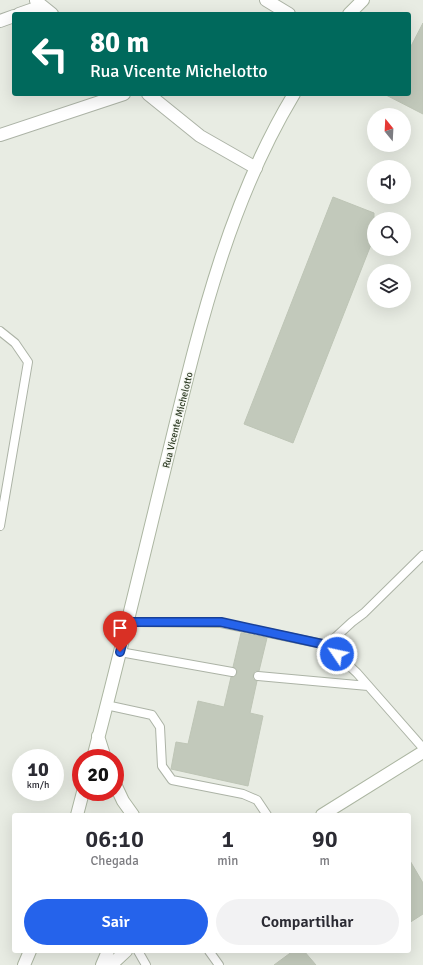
<!DOCTYPE html>
<html lang="pt">
<head>
<meta charset="utf-8">
<style>
	:root { --surface:#fff; --page:#f2f2f3; --text:#2b2b33; --muted:#7c7c81; --accent:#2563eb }
	body { margin:0; font-family:Signika,sans-serif; background:var(--page); color:var(--text); height:100vh; display:flex; flex-direction:column; font-size:15px; white-space:nowrap }
	* { box-sizing:border-box; margin:0 }
	p { font-size:13px; color:var(--muted) }
	.icon { flex:none; width:22px; height:22px; fill:none; stroke:currentColor; stroke-width:2; stroke-linecap:round; stroke-linejoin:round }
	.map { position:relative; flex:1; overflow:hidden }
	.panel { position:absolute; left:12px; top:813px; width:399px; height:140px; display:flex; flex-direction:column; background:var(--surface); border-radius:4px; box-shadow:0 4px 16px #0002 }
	.panel>* { flex:none }
	.hud { position:absolute; left:12px; top:12px; width:399px; height:84px; border-radius:4px; box-shadow:0 4px 16px #0002; background:#00695c; color:#fff; overflow:hidden }
	.needle { width:26px; rotate:342deg }
	.buttons { position:absolute; left:367px; top:108px; display:grid; gap:8px }
	.buttons a { display:grid; place-items:center; width:44px; height:44px; border-radius:50%; background:var(--surface); box-shadow:0 4px 16px #0002; font-size:20px }
	.speed { position:absolute; left:12px; top:749px; display:flex; gap:8px; font-size:20px; font-weight:700; text-align:center }
	.speed>* { display:grid; place-content:center; width:52px; height:52px; border-radius:50%; background:var(--surface); box-shadow:0 4px 16px #0002; line-height:1 }
	.speed small { font-size:10px; font-weight:400 }
	.speed .limit { border:6px solid #d22; background:#fff; color:#111 }
	.pin { position:absolute; display:grid; place-items:center; width:34px; height:34px; color:#fff; margin:-41px -17px; border-radius:50% 50% 50% 0; rotate:-45deg; box-shadow:0 0 4px #0007 }
	.pin .icon { rotate:45deg }
	.me { position:absolute; width:44px; margin:-22px; rotate:304deg; stroke-linejoin:round; filter:drop-shadow(0 0 3px #0008) }
	.turn { display:flex; align-items:center; gap:14px; height:84px; padding:0 12px; font-size:18px }
	.turn .icon { width:52px; height:52px; stroke-width:2.5 }
	.turn b { display:block; font-size:28px; line-height:34px }
	.eta { display:flex; justify-content:space-evenly; align-items:center; height:68px; text-align:center }
	.eta b { font-size:24px; font-weight:600; line-height:28px }
	.primary-button { display:flex; gap:8px; margin-top:auto; padding:8px 12px }
	.primary-button a { flex:1; height:46px; border-radius:24px; background:var(--accent); color:#fff; font-size:16px; font-weight:600; line-height:46px; text-align:center }
	.primary-button a+a { background:var(--page); color:var(--text) }
	.map>svg:first-child { display:block }
	.building { fill:#c2c9bb; stroke:#bec5b6 }
	.lines { fill:none; stroke-linecap:round; stroke-linejoin:round }
	.lane-casing { stroke:#acb3a6; stroke-width:10 }
	.street-casing { stroke:#acb3a6; stroke-width:14 }
	.secondary-casing { stroke:#acb6a2; stroke-width:14 }
	.lane { stroke:#fff; stroke-width:8 }
	.street { stroke:#fff; stroke-width:12 }
	.secondary { stroke:#fff; stroke-width:12 }
	.route-casing { stroke:#184099; stroke-width:10 }
	.route { stroke:#2563eb; stroke-width:7 }
	.labels { text-anchor:middle; stroke-width:3; stroke-linejoin:round; paint-order:stroke }
	.street-label { font-size:10px; fill:#2d3b24; stroke:#f6f8f3 }
</style>
</head>
<body>
<div class="map">
<svg width="423" height="965" viewBox="0 0 423 965">
	<rect width="100%" height="100%" fill="#e8ece3"/>
	<path class="building" d="M423 23V114L384 94H409V50Z
		M333 197 374 213V237L293 443 244 424Z
		M241 633 267 638 259 671H255L253 675V679L257 681 250 713 263 716 248 786 171 769 176 742 188 744 198 701 224 707 231 677H234L237 673V670L233 667Z
		M409 859 423 883V914L409 923Z
		M293 951H304L316 965H274Z"/>
	<g class="lines">
		<g class="lane-casing">
			<path id="lane" d="M0 331 15 343 28 362 0 526
				M128 622 221 623 327 645 357 673 423 748
				M327 645 352 622 364 613 423 555
				M120 652 232 672
				M258 676 368 686
				M106 705 152 715 160 727 162 766 172 780 243 794 257 800 267 815
				M138 951 146 965
				M209 951 219 965"/>
		</g>
		<g class="street-casing">
			<path id="street" d="M266 0 289 14
				M36 1 52 14
				M19 14 42 6
				M0 21 14 16
				M148 94 200 136 256 168
				M0 135 124 94"/>
		</g>
		<g class="secondary-casing">
			<path id="secondary" d="M349 14 363 0
				M98 736 105 758
				M93 758C121 652 146 545 172 439 201 320 230 200 294 94
				M115 784 123 801 133 815
				M77 815 83 792
				M322 815 423 752
				M24 965 30 951
				M102 965 108 951
				M111 965 126 951"/>
		</g>
		<use href="#lane" class="lane"/>
		<use href="#street" class="street"/>
		<use href="#secondary" class="secondary"/>
	</g>
	<g class="lines">
		<g class="route-casing">
			<path id="route" d="M120 652 128 622H221L327 645 337 654"/>
		</g>
		<use href="#route" class="route"/>
	</g>
	<g class="labels">
		<g class="street-label">
			<text transform="translate(177 420) rotate(-76)" y="4">Rua Vicente Michelotto</text>
		</g>
	</g>
</svg>
<div class="buttons">
<a><svg class="needle" viewBox="-14 -14 28 28"><path d="M0-13l5 13h-10z" fill="#e53935"/><path d="M0 13l5-13h-10z" fill="#7c7c81"/></svg></a>
<a><svg class="icon" aria-label="sound" viewBox="0 0 24 24"><path d="M4 9h4l5-4v14l-5-4H4zM17 9q2 3 0 6"/></svg></a>
<a><svg class="icon" aria-label="search" viewBox="0 0 24 24"><circle cx="10" cy="10" r="6"/><path d="M15 15l6 6"/></svg></a>
<a><svg class="icon" aria-label="layers" viewBox="0 0 24 24"><path d="M12 4l9 5-9 5-9-5zM3 14l9 5 9-5"/></svg></a>
</div>
<div class="speed"><div>10<small>km/h</small></div><div class="limit">20</div></div>
<div class="pin" style="left:120px;top:652px;background:#d93025"><svg class="icon" aria-label="arrive" viewBox="0 0 24 24"><path d="M6 21V4h12l-3 4 3 4H6"/></svg></div>
<svg class="me" style="left:337px;top:654px" viewBox="-20 -20 40 40"><circle r="17" fill="#2563eb" stroke="#fff" stroke-width="3"/><path d="M0-11L8 9 0 5-8 9z" fill="#fff"/></svg>
<div class="hud">
<div class="turn"><svg class="icon" aria-label="left" viewBox="0 0 24 24"><path d="M17 20v-9H6M10 6l-5 5 5 5"/></svg><div><b>80 m</b>Rua Vicente Michelotto</div></div>
</div>
<section class="panel">
<div class="eta">
<div><b>06:10</b><p>Chegada</p></div>
<div><b>1</b><p>min</p></div>
<div><b>90</b><p>m</p></div>
</div>
<div class="primary-button"><a>Sair</a><a>Compartilhar</a></div>
</section>
</div>
</body>
</html>
